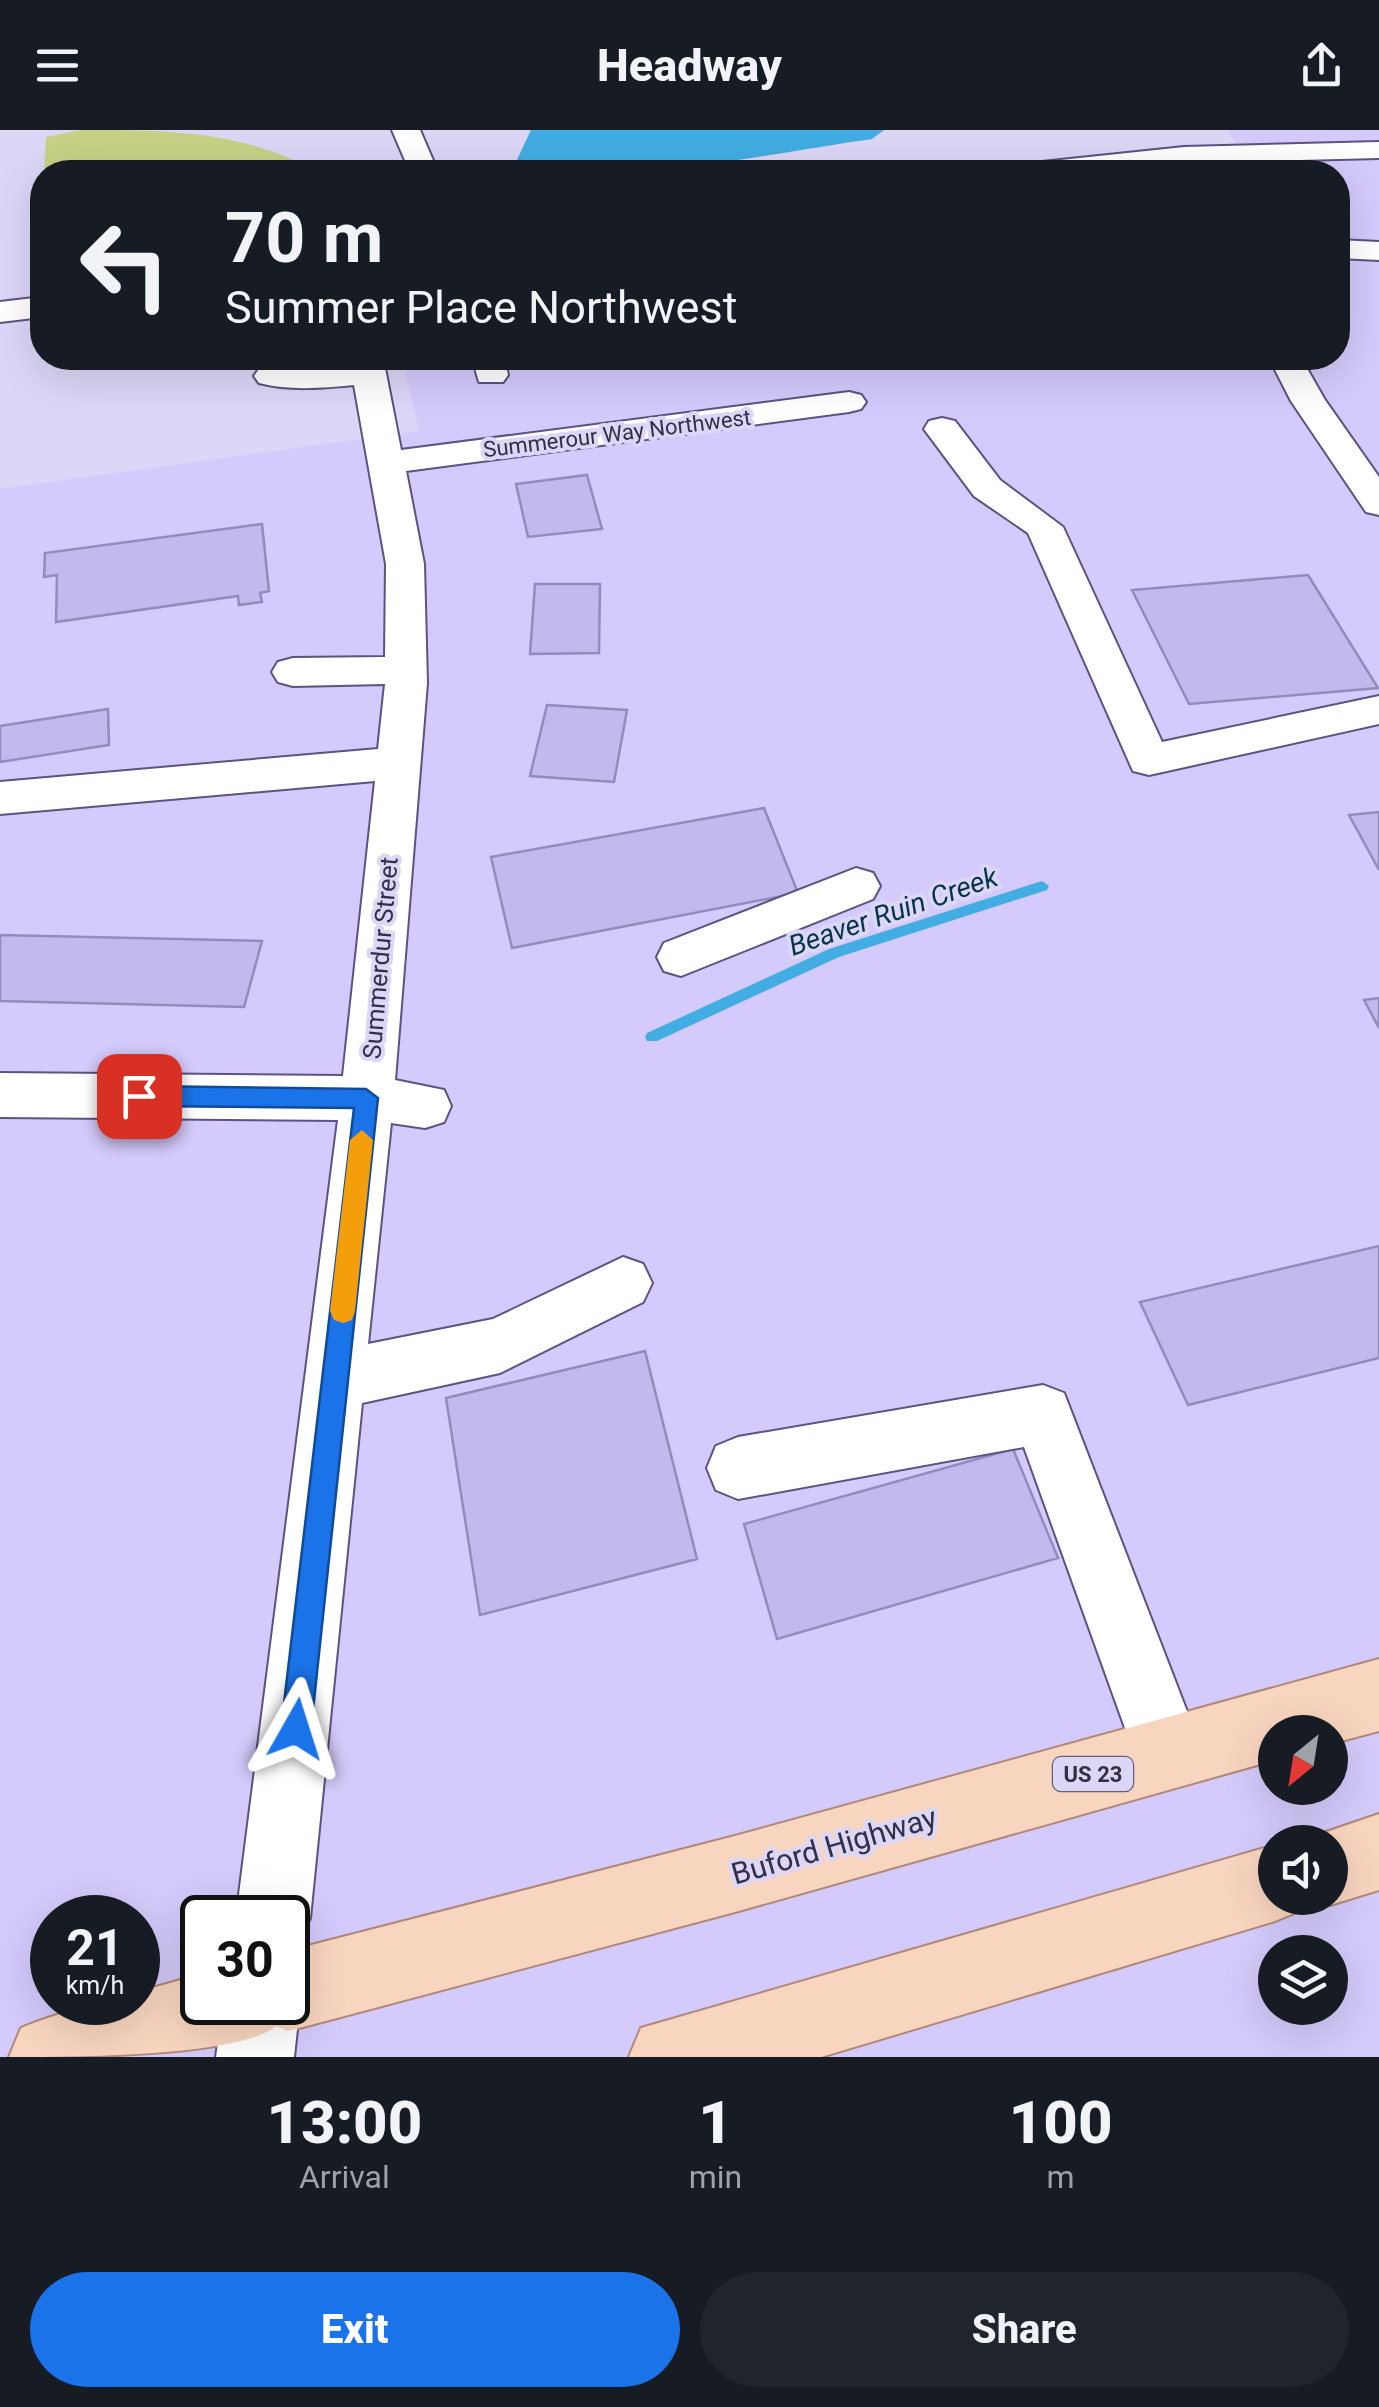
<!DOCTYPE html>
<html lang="en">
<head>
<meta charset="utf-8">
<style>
	:root { --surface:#171b24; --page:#20242c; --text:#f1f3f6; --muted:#9ea1a6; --accent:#1a73e8 }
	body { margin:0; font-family:Roboto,sans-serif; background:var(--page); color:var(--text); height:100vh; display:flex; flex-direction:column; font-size:38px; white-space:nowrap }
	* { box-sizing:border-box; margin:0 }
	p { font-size:32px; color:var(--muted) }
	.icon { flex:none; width:55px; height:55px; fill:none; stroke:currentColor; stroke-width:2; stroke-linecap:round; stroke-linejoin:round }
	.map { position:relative; height:1927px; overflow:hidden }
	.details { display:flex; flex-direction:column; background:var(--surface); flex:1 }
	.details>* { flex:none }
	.top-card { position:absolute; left:30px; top:30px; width:1320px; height:210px; border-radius:40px; box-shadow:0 10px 40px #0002; background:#171b24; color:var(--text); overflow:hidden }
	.needle { width:65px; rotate:210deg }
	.controls { position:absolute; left:1258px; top:1585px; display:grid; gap:20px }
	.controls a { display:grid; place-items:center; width:90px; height:90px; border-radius:50%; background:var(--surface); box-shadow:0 10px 40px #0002; font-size:50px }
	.speed { position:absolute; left:30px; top:1765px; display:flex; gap:20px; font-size:50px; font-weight:700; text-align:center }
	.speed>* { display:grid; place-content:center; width:130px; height:130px; border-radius:50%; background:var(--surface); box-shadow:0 10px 40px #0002; line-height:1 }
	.speed small { font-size:25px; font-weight:400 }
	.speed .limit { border:5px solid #111; border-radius:15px; background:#fff; color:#111 }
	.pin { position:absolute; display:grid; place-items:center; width:85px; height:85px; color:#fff; margin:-42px; border-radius:20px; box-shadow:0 5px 15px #0006 }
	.me { position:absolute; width:110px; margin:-55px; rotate:6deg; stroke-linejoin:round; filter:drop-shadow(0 0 8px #0008) }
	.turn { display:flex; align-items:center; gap:35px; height:210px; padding:0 30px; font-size:45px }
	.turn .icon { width:130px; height:130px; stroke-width:2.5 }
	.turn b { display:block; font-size:70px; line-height:85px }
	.eta { display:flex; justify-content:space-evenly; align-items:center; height:170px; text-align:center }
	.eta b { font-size:60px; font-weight:800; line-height:70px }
	.action { display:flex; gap:20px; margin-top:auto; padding:20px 30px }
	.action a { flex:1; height:115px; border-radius:60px; background:var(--accent); color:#fff; font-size:40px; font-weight:800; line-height:115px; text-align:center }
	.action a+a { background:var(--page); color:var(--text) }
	header { display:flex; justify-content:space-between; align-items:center; height:130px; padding:0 30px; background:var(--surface); font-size:45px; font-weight:800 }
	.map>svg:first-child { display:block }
	.built { fill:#d4cafb; fill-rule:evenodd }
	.green { fill:#c7d186 }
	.water { fill:#42ade3 }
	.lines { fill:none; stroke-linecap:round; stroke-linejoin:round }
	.stream { fill:#42ade3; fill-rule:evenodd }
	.building { fill:#c4b9ee; stroke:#958abc; stroke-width:2.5 }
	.minor-casing { stroke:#5d5280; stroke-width:4 }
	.major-casing { stroke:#b08978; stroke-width:4 }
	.minor { fill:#fff; fill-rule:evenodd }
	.major { fill:#f8d5bf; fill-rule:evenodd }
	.route { fill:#1a73e8; stroke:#114b97; stroke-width:2.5 }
	.slow { fill:#f59e0b }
	.labels { text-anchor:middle; stroke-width:8; stroke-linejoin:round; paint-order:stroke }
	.far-street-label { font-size:22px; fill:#342f44; stroke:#dcd6f7 }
	.shield { fill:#dcd6f7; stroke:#66617a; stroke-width:2.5 }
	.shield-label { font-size:22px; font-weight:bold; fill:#342f44 }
	.street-label { font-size:25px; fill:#342f44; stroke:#dcd6f7 }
	.water-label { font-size:28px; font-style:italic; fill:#05354b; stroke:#dcd6f7 }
	.near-street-label { font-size:30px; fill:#342f44; stroke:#dcd6f7 }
</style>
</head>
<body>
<header><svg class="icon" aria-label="menu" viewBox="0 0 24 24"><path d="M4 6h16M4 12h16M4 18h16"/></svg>Headway<svg class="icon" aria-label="share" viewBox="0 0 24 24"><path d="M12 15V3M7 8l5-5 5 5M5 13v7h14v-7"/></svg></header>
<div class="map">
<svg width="1379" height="1927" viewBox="0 0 1379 1927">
	<rect width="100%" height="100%" fill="#dcd6f7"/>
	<path class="built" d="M1228 0H1379V1927H0V359L419 301 402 228H1338V42H1186L1247 35ZM1275 1602H1330V1658H1275ZM1275 1712H1330V1768H1275ZM52 1788H138V1872H52ZM202 1788H288V1872H202ZM1275 1822H1330V1878H1275Z"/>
	<path class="green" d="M81 0C165 0 243 0 317 42H44L46 7Z"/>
	<path class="water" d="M531 0H884L872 9C798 19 575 64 515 34Z"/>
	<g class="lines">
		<path class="stream" d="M1042 751 1049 756 1047 760 839 827 657 911H647L645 907 647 903 829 819Z"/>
	</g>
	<path class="building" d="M587 345 602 399 528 407 516 354Z
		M262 394 269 461 260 463 262 472 239 475 238 466 56 492 57 445 44 447 45 423Z
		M1308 445 1378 558 1189 574 1132 460Z
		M535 454H600L599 523 530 524Z
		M547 575 627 580 614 652 530 646Z
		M108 579 109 615 0 632V596Z
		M764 678 798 763 512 818 491 727Z
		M1379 682V740L1349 685Z
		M0 805 262 811 244 877 0 871Z
		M1379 868V898L1364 870Z
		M1379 1116V1228L1188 1275 1140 1172Z
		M645 1221 697 1429 480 1485 446 1268Z
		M1013 1319 1058 1428 777 1509 744 1394Z"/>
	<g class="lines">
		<g class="minor-casing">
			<path id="minor" d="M392 0H420L438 42H410Z
				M1379 12V28L1184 33 1104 42H1018L1032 33 1184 17Z
				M1338 110 1379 112V130L1338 128Z
				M42 167V187L0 192V172Z
				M350 228H383L401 320 849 262 861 265 866 272 861 279 849 282 406 341 424 434 427 553 395 950 444 960 451 976 444 992 425 998 391 993 368 1214 493 1189 623 1127 643 1134 652 1153 643 1172 500 1243 362 1273 310 1788 299 1814 288 1819V1788H236L338 990 0 987V943L343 946 375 651 0 684V652L378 619 385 554 293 556 278 552 272 542 278 532 293 528 385 527 386 434 354 255C322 258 290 261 259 253L254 246 259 239 271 236 350 235Z
				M472 228H504L508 245 503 252H479Z
				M1269 228H1301L1325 270 1379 347V385L1366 382 1291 271Z
				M942 288 955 291 1000 350 1063 397 1162 612 1379 566V594L1149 645 1133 641 1028 403 974 366 924 299 929 291Z
				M856 738 873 743 880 756 873 769 681 846 664 841 657 827 664 813Z
				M1043 1255 1064 1263 1203 1623 1193 1648 1168 1658 1143 1648 1024 1317 738 1369 716 1360 707 1338 716 1316 738 1307Z
				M288 1845 300 1872 294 1927H216L224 1872H288Z"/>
		</g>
		<g class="major-casing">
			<path id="major" d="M1379 1529V1601L1330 1614V1602H1275V1630L735 1782 288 1901 276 1896C240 1927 66 1927 9 1927L21 1898C60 1882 96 1872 138 1872V1862L202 1844V1872H288V1821L735 1706Z
				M1379 1684V1760L1330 1775 1312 1768H1330V1712L1303 1710Z
				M1275 1715V1768H1307L1302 1780 1275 1791 821 1927H629L641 1898Z"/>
		</g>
		<use href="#minor" class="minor"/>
		<use href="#major" class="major"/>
	</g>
	<path class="route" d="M139 956 366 959 378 968 311 1599 307 1610 296 1614 286 1610 281 1599 354 978 139 976 128 966Z"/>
	<path class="slow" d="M362 1000 373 1010 355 1181 352 1190 343 1193 334 1190 330 1181 350 1010Z"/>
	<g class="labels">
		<g class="far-street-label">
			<text transform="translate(617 303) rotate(-7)" y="8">Summerour Way Northwest</text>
		</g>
		<rect class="shield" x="1053" y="1627" width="80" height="34" rx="8"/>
		<g class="shield-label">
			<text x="1093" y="1652">US 23</text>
		</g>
		<g class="street-label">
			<text transform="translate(380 828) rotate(-85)" y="9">Summerdur Street</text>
		</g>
		<g class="water-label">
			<text transform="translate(893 781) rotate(-19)" y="10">Beaver Ruin Creek</text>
		</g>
		<g class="near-street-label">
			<text transform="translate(834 1716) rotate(-16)" y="10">Buford Highway</text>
		</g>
	</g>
</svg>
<div class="controls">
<a><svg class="needle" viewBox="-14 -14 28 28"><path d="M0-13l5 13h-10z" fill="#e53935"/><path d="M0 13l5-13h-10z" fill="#9ea1a6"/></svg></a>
<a><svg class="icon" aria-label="sound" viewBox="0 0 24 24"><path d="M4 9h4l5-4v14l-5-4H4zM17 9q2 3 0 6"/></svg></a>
<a><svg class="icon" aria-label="layers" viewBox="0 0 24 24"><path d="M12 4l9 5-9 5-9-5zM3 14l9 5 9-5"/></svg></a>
</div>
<div class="speed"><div>21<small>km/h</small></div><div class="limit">30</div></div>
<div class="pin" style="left:139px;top:966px;background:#d93025"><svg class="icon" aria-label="arrive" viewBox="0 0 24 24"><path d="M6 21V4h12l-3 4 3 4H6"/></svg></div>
<svg class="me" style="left:296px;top:1599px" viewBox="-20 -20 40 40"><path d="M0-17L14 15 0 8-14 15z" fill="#1a73e8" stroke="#fff" stroke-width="4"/></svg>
<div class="top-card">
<div class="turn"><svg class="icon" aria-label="left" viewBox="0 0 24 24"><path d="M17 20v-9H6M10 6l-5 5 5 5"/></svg><div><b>70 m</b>Summer Place Northwest</div></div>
</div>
</div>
<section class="details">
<div class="eta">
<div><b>13:00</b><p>Arrival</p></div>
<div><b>1</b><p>min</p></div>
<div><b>100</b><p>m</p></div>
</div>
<div class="action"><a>Exit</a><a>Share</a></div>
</section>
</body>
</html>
